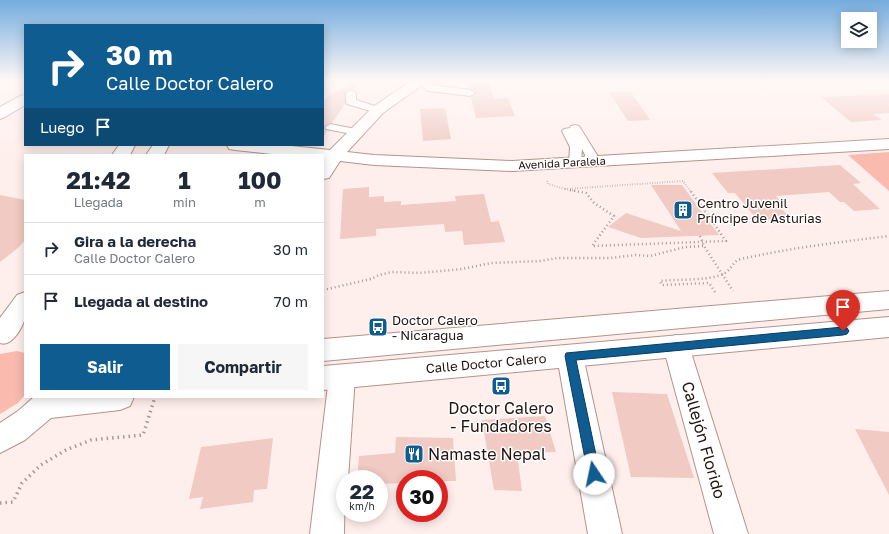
<!DOCTYPE html>
<html lang="es">
<head>
<meta charset="utf-8">
<style>
	:root { --surface:#fff; --page:#f6f6f7; --text:#1f2937; --muted:#747a83; --line:#e0e1e3; --accent:#0f5d90 }
	body { margin:0; font-family:"Golos Text",sans-serif; background:var(--page); color:var(--text); height:100vh; display:flex; flex-direction:column; font-size:15px; white-space:nowrap }
	* { box-sizing:border-box; margin:0 }
	p { font-size:13px; color:var(--muted) }
	.icon { flex:none; width:22px; height:22px; fill:none; stroke:currentColor; stroke-width:2; stroke-linecap:round; stroke-linejoin:round }
	.map { position:relative; flex:1; overflow:hidden }
	.drawer { position:absolute; left:24px; top:154px; width:300px; height:244px; display:flex; flex-direction:column; background:var(--surface); border-radius:0px; box-shadow:0 2px 10px #0003 }
	.drawer>* { flex:none }
	.top-card { position:absolute; left:24px; top:24px; width:300px; height:122px; border-radius:0px; box-shadow:0 2px 10px #0003; background:#0f5d90; color:#fff; overflow:hidden }
	.controls { position:absolute; left:841px; top:12px; display:grid; gap:8px }
	.controls a { display:grid; place-items:center; width:36px; height:36px; border-radius:0px; background:var(--surface); box-shadow:0 2px 10px #0003; font-size:20px }
	.speed { position:absolute; left:336px; top:470px; display:flex; gap:8px; font-size:20px; font-weight:700; text-align:center }
	.speed>* { display:grid; place-content:center; width:52px; height:52px; border-radius:50%; background:var(--surface); box-shadow:0 2px 10px #0003; line-height:1 }
	.speed small { font-size:10px; font-weight:400 }
	.speed .limit { border:6px solid #d22; background:#fff; color:#111 }
	.pin { position:absolute; display:grid; place-items:center; width:34px; height:34px; color:#fff; margin:-41px -17px; border-radius:50% 50% 50% 0; rotate:-45deg; box-shadow:0 0 4px #0007 }
	.pin .icon { rotate:45deg }
	.me { position:absolute; width:44px; margin:-22px; rotate:349deg; stroke-linejoin:round; filter:drop-shadow(0 0 3px #0008) }
	.turn { display:flex; align-items:center; gap:14px; height:84px; padding:0 16px; font-size:18px }
	.turn .icon { width:52px; height:52px; stroke-width:2.5 }
	.turn b { display:block; font-size:28px; line-height:34px }
	.then { display:flex; align-items:center; height:38px; padding:0 16px; background:#0003; gap:8px; font-size:15px }
	.eta { display:flex; justify-content:space-evenly; align-items:center; height:68px; text-align:center }
	.eta b { font-size:24px; font-weight:700; line-height:28px }
	.cta { display:flex; gap:8px; margin-top:auto; padding:8px 16px }
	.cta a { flex:1; height:46px; border-radius:0px; background:var(--accent); color:#fff; font-size:16px; font-weight:700; line-height:46px; text-align:center }
	.cta a+a { background:var(--page); color:var(--text) }
	ul { padding:0; list-style:none }
	li { display:flex; align-items:center; gap:12px; height:52px; padding:0 16px; border-top:1px solid var(--line) }
	li div { flex:1 }
	li b { display:block; font-size:15px }
	li em { font-style:normal }
	.map>svg:first-child { display:block }
	.green { fill:#fabaae }
	.building { fill:#f0cac3 }
	.lines { fill:none; stroke-linecap:round; stroke-linejoin:round }
	.lane-casing { stroke:#b5928b; stroke-width:2 }
	.street-casing { stroke:#b5928b; stroke-width:2 }
	.secondary-casing { stroke:#b5928b; stroke-width:2 }
	.path-far2 { stroke:#a89996; stroke-width:2; stroke-dasharray:0.5 2; stroke-linecap:butt }
	.path-far1 { stroke:#a89996; stroke-width:2.5; stroke-dasharray:1 3; stroke-linecap:butt }
	.path { stroke:#a89996; stroke-width:3.5; stroke-dasharray:1.5 4; stroke-linecap:butt }
	.lane { fill:#fff; fill-rule:evenodd }
	.street { fill:#fff; fill-rule:evenodd }
	.secondary { fill:#fff; fill-rule:evenodd }
	.route { fill:#0f5d90; stroke:#0a3c5e }
	.labels { text-anchor:middle; stroke-width:3; stroke-linejoin:round; paint-order:stroke }
	.far-street-label { font-size:11px; fill:#211411; stroke:#fff }
	.poi-label { font-size:13px; fill:#211411; stroke:#fff; text-anchor:start }
	.street-label { font-size:13px; fill:#211411; stroke:#fff }
	.near-poi-label { font-size:16px; fill:#211411; stroke:#fff }
	.near-street-label { font-size:16px; fill:#211411; stroke:#fff }
</style>
</head>
<body>
<div class="map">
<svg width="889" height="534" viewBox="0 0 889 534">
	<rect width="100%" height="100%" fill="#ffefec"/>
	<path class="green" d="M889 152V191L848 155Z
		M17 351 25 353V395L18 403 0 414V354Z"/>
	<path class="building" d="M354 80H361L354 90 350 89 345 92V104L332 123H329L324 127 327 131 323 137V100Z
		M466 80H488L494 99 508 98 515 116 476 118 471 97 476 92 468 88Z
		M609 92H631L650 120 628 121Z
		M889 94V113L873 114 882 120 851 122 821 97Z
		M445 108 451 139 423 141 420 109Z
		M840 165 861 183 853 184 880 209 854 211 844 202H840L829 192 776 196 788 209H782L790 218 757 220 735 193H728L712 173Z
		M651 185H682L719 235 641 238 608 227 626 213 681 231Z
		M369 187V197L384 196V202L401 201V205L456 201 455 196 484 194 491 222 499 221 505 242 464 245 462 231 445 232 444 224 376 229V236L340 239 343 189Z
		M0 195 25 200V240L19 247 0 262Z
		M612 392 667 394 694 478 631 477Z
		M545 416 556 452 517 453 522 491 494 490 482 420Z
		M855 429 889 432V495Z
		M396 437 453 438 456 481H439V479H405V483L379 484V479H357L359 456 395 453Z
		M273 438 267 489 254 490 253 502 200 509 203 497 189 499 201 447Z"/>
	<g class="lines">
		<g class="lane-casing">
			<path id="lane" d="M418 80H428L432 85 470 90 475 93 470 96 429 91 426 90Z
				M351 90 356 93V100L381 108 382 110 381 112 377 113 347 104 346 102V93Z
				M330 124 361 130 363 132 357 135 326 129 325 127Z
				M575 125 579 126 597 155 594 165H586L584 162 585 155 582 149 581 163 579 166H571L569 163 570 147 562 131 564 129 570 128 571 126Z"/>
		</g>
		<g class="street-casing">
			<path id="street" d="M412 80H429L383 113 347 152 374 155 512 161 889 139V149L512 171 374 165 340 161 329 178 323 179V155H280L235 150 229 149 227 145H282L330 150 373 107Z
				M25 95V105L5 117 0 119V107L20 96Z
				M676 335 685 338 689 346 748 534H714L663 346 667 338Z
				M570 345 579 348 583 356 622 534H588L557 356 561 348Z
				M342 365 351 369 355 377 348 479H345L344 534H310L329 377 333 369Z"/>
		</g>
		<g class="secondary-casing">
			<path id="secondary" d="M119 145H135L130 155H112Z
				M153 145H169L164 155H146Z
				M889 291V309L323 361V339Z
				M25 292C25 300 27 314 24 321 21 330 11 347 0 343V318L17 295Z
				M889 317V337L323 390V366Z
				M34 397H134L130 406 120 410 51 418 25 440 0 453V423L18 411Z"/>
		</g>
		<path class="path-far2" d="M547 181 548 184 565 189
			M565 189 576 191
			M565 189 683 181 690 191"/>
		<path class="path-far1" d="M570 190 586 193 594 203 614 216 592 246 726 241 690 190
			M700 236 704 246 733 291
			M323 290 371 279 379 275 392 272 420 273 462 269 491 263 541 261 557 258H610L636 255 650 256 685 247 704 246
			M715 292 709 283 662 285 660 281C680 279 702 281 721 275 732 271 732 261 741 259 790 248 840 242 889 236"/>
		<path class="path" d="M0 503 13 502 22 483 41 465 66 450 91 440 143 435 155 397"/>
		<use href="#lane" class="lane"/>
		<use href="#street" class="street"/>
		<use href="#secondary" class="secondary"/>
	</g>
	<linearGradient id="sky" x2="0" y2="1"><stop stop-color="#74acde"/><stop offset="0.52" stop-color="#fff8f6"/><stop offset="1" stop-color="#fff8f6" stop-opacity="0"/></linearGradient>
	<rect width="889" height="155" fill="url(#sky)"/>
	<path class="route" d="M843 327 847 328 849 331 847 334 843 335 576 360 600 474 598 479 594 481 589 479 565 356 566 353Z"/>
	<defs>
		<g id="building-square" transform="scale(1)"><rect x="-9" y="-9" width="18" height="18" rx="4" fill="#0f5d90" stroke="#fff"/><path d="M-4-6H4V6H1V3H-1V6H-4ZM-2.5-4.3h1.7v1.8h-1.7ZM.8-4.3h1.7v1.8H.8ZM-2.5-1h1.7V.8h-1.7ZM.8-1h1.7V.8H.8Z" fill="#fff"/></g>
		<g id="bus-square" transform="scale(1)"><rect x="-9" y="-9" width="18" height="18" rx="4" fill="#0f5d90" stroke="#fff"/><path d="M-5-6H5V4H4V6H2V4H-2V6H-4V4H-5ZM-3.5-4V0h7V-4ZM-3.5 1.2v1.5H-2V1.2ZM2 1.2v1.5H3.5V1.2Z" fill="#fff"/></g>
		<g id="restaurant-square" transform="scale(1)"><rect x="-9" y="-9" width="18" height="18" rx="4" fill="#0f5d90" stroke="#fff"/><path d="M-5-6h1v4h1v-4h1v4h1v-4h1v5L-1.5 .5V6h-2V.5L-5-1ZM5-6V6H3V1.5H1.5Q1.5-4 5-6Z" fill="#fff"/></g>
	</defs>
	<g fill-rule="evenodd">
		<use href="#building-square" x="683" y="210"/>
		<use href="#bus-square" x="378" y="327"/>
		<use href="#bus-square" x="501" y="386"/>
		<use href="#restaurant-square" x="414" y="454"/>
	</g>
	<g class="labels">
		<g class="far-street-label">
			<text transform="translate(562 163) rotate(-3)" y="4">Avenida Paralela</text>
		</g>
		<g class="poi-label">
			<text x="697" y="208">Centro Juvenil<tspan x="697" dy="15">Príncipe de Asturias</tspan></text>
			<text x="392" y="325">Doctor Calero<tspan x="392" dy="15">- Nicaragua</tspan></text>
		</g>
		<g class="street-label">
			<text transform="translate(486 363) rotate(-5)" y="5">Calle Doctor Calero</text>
		</g>
		<g class="near-poi-label">
			<text x="501" y="414">Doctor Calero<tspan x="501" dy="18">- Fundadores</tspan></text>
			<text x="428" y="460" text-anchor="start">Namaste Nepal</text>
		</g>
		<g class="near-street-label">
			<text transform="translate(704 440) rotate(74)" y="6">Callejón Florido</text>
		</g>
	</g>
</svg>
<div class="controls">
<a><svg class="icon" aria-label="layers" viewBox="0 0 24 24"><path d="M12 4l9 5-9 5-9-5zM3 14l9 5 9-5"/></svg></a>
</div>
<div class="speed"><div>22<small>km/h</small></div><div class="limit">30</div></div>
<div class="pin" style="left:843px;top:331px;background:#d93025"><svg class="icon" aria-label="arrive" viewBox="0 0 24 24"><path d="M6 21V4h12l-3 4 3 4H6"/></svg></div>
<svg class="me" style="left:594px;top:474px" viewBox="-20 -20 40 40"><circle r="19" fill="#fff"/><path d="M0-13L10 11 0 6-10 11z" fill="#0f5d90"/></svg>
<div class="top-card">
<div class="turn"><svg class="icon" aria-label="right" viewBox="0 0 24 24"><path d="M7 20v-9h11M14 6l5 5-5 5"/></svg><div><b>30 m</b>Calle Doctor Calero</div></div>
<div class="then">Luego<svg class="icon" aria-label="arrive" viewBox="0 0 24 24"><path d="M6 21V4h12l-3 4 3 4H6"/></svg></div>
</div>
<section class="drawer">
<div class="eta">
<div><b>21:42</b><p>Llegada</p></div>
<div><b>1</b><p>min</p></div>
<div><b>100</b><p>m</p></div>
</div>
<ul>
<li><svg class="icon" aria-label="right" viewBox="0 0 24 24"><path d="M7 20v-9h11M14 6l5 5-5 5"/></svg><div><b>Gira a la derecha</b><p>Calle Doctor Calero</p></div><em>30 m</em></li>
<li><svg class="icon" aria-label="arrive" viewBox="0 0 24 24"><path d="M6 21V4h12l-3 4 3 4H6"/></svg><div><b>Llegada al destino</b></div><em>70 m</em></li>
</ul>
<div class="cta"><a>Salir</a><a>Compartir</a></div>
</section>
</div>
</body>
</html>
